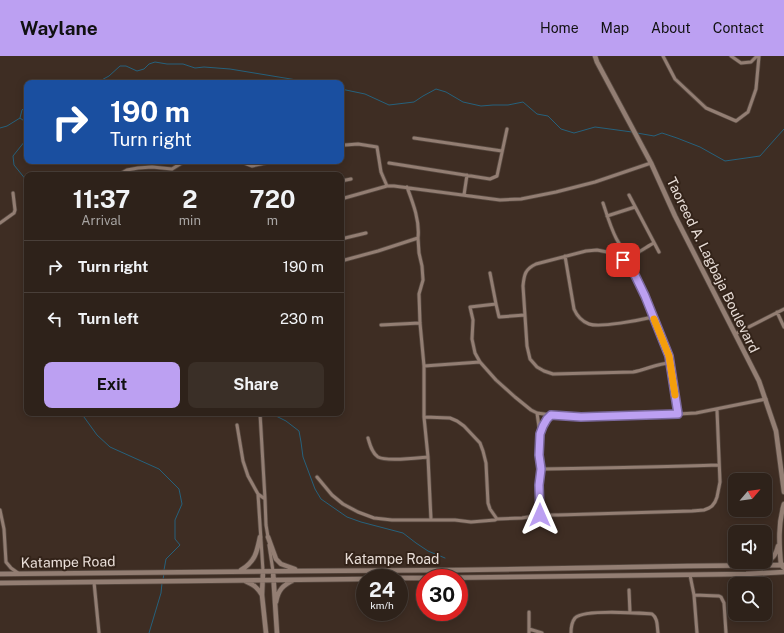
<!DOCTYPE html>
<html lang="en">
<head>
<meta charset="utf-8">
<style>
	:root { --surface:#2e221a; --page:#3a2f27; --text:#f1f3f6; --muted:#a7a4a2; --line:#493f39; --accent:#bca0f2 }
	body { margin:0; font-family:"Public Sans",sans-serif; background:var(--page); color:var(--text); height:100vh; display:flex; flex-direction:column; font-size:15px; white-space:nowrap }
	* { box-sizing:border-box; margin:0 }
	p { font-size:13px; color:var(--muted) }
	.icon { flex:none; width:22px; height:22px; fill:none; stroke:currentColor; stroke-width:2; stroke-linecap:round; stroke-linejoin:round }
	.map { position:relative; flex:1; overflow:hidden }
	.details { position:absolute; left:24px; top:116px; width:320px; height:244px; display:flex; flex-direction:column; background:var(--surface); border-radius:8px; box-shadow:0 2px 10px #0003,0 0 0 1px var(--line) }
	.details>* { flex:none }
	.banner { position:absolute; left:24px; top:24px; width:320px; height:84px; border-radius:8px; box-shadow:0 2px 10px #0003,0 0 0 1px var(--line); background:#1a4fa0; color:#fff; overflow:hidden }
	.needle { width:26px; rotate:61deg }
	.tools { position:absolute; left:728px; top:417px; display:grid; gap:8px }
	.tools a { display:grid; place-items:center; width:44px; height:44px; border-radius:8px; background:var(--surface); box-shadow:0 2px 10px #0003,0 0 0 1px var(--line); font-size:20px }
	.speed { position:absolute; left:356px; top:513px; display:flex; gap:8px; font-size:20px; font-weight:700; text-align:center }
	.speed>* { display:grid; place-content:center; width:52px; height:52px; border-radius:50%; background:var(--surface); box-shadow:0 2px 10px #0003,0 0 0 1px var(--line); line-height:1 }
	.speed small { font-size:10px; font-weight:400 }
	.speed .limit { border:6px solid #d22; background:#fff; color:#111 }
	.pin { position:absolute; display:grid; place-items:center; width:34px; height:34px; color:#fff; margin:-17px; border-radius:8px; box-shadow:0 2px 6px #0006 }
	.me { position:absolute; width:44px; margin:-22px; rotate:0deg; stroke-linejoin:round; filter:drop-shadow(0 0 3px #0008) }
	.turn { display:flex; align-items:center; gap:14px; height:84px; padding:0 20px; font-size:18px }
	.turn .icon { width:52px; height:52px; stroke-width:2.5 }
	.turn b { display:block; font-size:28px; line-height:34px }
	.eta { display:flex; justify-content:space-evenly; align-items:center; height:68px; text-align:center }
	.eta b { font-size:24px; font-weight:700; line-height:28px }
	.primary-button { display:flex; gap:8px; margin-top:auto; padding:8px 20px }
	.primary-button a { flex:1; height:46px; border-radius:8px; background:var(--accent); color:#111; font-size:16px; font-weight:700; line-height:46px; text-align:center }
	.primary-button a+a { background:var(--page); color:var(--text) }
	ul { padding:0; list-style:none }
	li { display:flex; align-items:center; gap:12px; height:52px; padding:0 20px; border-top:1px solid var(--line) }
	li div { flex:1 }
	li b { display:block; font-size:15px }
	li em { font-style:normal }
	header { display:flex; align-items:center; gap:24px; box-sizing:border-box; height:56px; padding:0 20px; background:var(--accent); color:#111 }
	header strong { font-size:19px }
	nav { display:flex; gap:22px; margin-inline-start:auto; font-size:14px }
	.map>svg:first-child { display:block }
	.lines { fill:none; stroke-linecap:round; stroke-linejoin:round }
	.stream { stroke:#26617c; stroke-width:1 }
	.street-casing { stroke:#574940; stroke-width:4.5 }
	.secondary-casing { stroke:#574940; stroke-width:6 }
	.street { stroke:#937e73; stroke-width:3 }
	.secondary { stroke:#937e73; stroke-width:4.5 }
	.route-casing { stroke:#7a689d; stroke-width:10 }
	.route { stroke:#bca0f2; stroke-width:7 }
	.slow { stroke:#f59e0b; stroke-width:7 }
	.labels { text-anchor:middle; stroke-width:4; stroke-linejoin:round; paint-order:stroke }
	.street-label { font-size:14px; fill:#e8ddd7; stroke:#332319 }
</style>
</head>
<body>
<header>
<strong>Waylane</strong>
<nav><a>Home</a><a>Map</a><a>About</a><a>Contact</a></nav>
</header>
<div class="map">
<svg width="784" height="577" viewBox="0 0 784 577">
	<rect width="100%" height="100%" fill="#3e2d23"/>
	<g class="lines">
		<path class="stream" d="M96 27 109 20 120 10H126L137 15 144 13 149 8 155 6 167 8H183L195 12 204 11 230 13 315 27
			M341 33 365 38 389 49 414 46 423 40 436 33 446 36 463 46 481 50 493 49H508L523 46 537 58 548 60 561 73 574 77 595 71 632 76
			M20 62 22 54 27 49
			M27 71 25 85 13 100 14 109 27 125
			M0 72 7 70 20 62 27 67
			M637 77 654 80 662 77 677 82 700 91 725 105 760 100 784 73
			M79 357 84 361 97 379 110 391 159 413 179 433 182 448 175 464V483L180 489 166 503 164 514
			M270 357 286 365 299 375 301 386 303 401 315 433 321 443 347 461 361 466 403 477 416 487 428 495 445 502
			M163 524 164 517
			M149 577 161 537 162 527"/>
		<g class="street-casing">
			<path id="street" d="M663 0 675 23 706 52 736 65 748 56 756 33 759 0
				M731 0 741 7 751 6 757 0
				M414 82 502 95
				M341 88 345 89 358 88 377 91 381 116 387 130
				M239 105 252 110 275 105
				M389 107 490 123 497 120 507 73
				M118 119 127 114 138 112 152 111 172 113 185 105
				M341 125 351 123
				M464 139 467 119
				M629 139 659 196
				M341 143 387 130H394L500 144 521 143 556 136 595 126 651 107
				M603 147C607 158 618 201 634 198 639 197 649 189 654 187
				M607 160 635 151
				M0 167 14 157 15 154 13 137
				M418 182 419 197 422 210 423 224 419 238 420 267 424 310V361L428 401 431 464
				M341 183 366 177
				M565 200 574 253C577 260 581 265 589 268 600 272 640 264 653 261
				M341 205 378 195 418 182C420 165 413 147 407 131
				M490 217 496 248 470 251 473 264 472 283 475 297 480 306 496 324 515 341 531 354 537 357 551 359 581 361 678 358
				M496 248 499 261 525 259
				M777 256 784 271
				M381 269 420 267
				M735 278 784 253
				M671 307C657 307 646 314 633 316L553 318 544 315 537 311 530 303 527 290 523 230C524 219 525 213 536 208L586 195 597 194 612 197 623 204 632 213 645 240 669 299 671 307 678 358 696 357 766 343
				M424 310 480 306
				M260 357 265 443
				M537 357 540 378 539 399 541 413 539 429 540 459
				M424 361 450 362 457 365 464 370 480 387 483 395 486 407 488 447 490 453 497 463
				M237 369 243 405 248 420 258 438 265 443 266 469 268 481
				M541 376C543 369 546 364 551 359
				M368 382C370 389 372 397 378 401 387 406 417 402 428 401
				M541 413C600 412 660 411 719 409
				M317 421 332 439 343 448 358 456 374 462 392 464H455L471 466 495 464 497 463 522 462 540 459H558L692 455 704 454 709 452 712 450 715 446 717 441 720 426 717 354
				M258 438 263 515
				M0 454 4 473 6 506 11 512 18 517
				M269 489 273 515
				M690 519 694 539 697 577
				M94 526 99 577
				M629 534 630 557
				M694 539 719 540 721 541 724 547 726 577
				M529 556V577
				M529 573 542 577
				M571 577C571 572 571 567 575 562 584 553 637 557 652 558 658 562 657 570 658 577"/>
		</g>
		<g class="secondary-casing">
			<path id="secondary" d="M595 0 597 6 651 107 675 160 759 325 776 375 784 436
				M784 448C778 468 779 488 781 509L784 512
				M268 481 276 503 281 508 295 513
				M762 509C772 502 775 502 778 490
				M241 514C255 506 257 496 260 481
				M263 515 262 539 266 577
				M273 515 277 577
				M0 518 301 515 461 514 688 510 784 509
				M399 522H425
				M430 522 746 518 784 516
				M245 525C254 529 257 531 262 539
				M0 527 365 523
				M276 546C278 534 283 529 294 524"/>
		</g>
		<use href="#street" class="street"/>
		<use href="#secondary" class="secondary"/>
	</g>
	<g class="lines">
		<g class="route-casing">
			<path id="route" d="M540 459 539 429 541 413 539 399 540 378 543 370 547 363 551 359 581 361 678 358 669 300 645 240 632 213 623 204"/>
		</g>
		<use href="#route" class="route"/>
		<path class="slow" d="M654 263 669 300 675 339"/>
	</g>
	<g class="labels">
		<g class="street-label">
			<text transform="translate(713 209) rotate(64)" y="5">Taoreed A. Lagbaja Boulevard</text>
			<text x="392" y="508">Katampe Road</text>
			<text transform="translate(68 506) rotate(-1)" y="5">Katampe Road</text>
		</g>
	</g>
</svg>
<div class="tools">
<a><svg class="needle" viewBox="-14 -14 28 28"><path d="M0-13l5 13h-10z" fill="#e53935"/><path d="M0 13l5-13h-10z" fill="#a7a4a2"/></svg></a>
<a><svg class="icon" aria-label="sound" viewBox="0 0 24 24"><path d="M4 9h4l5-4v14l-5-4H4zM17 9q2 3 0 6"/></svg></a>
<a><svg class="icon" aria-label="search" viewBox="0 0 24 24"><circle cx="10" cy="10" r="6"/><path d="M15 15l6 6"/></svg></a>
</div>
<div class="speed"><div>24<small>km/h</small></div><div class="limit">30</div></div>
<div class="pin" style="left:623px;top:204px;background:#d93025"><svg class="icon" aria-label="arrive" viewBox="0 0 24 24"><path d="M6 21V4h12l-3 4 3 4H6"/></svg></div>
<svg class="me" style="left:540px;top:459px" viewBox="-20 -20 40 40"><path d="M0-17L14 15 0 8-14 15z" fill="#bca0f2" stroke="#fff" stroke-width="4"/></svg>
<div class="banner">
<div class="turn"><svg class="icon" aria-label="right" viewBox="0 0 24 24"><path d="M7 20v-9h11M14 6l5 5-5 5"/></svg><div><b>190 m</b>Turn right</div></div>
</div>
<section class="details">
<div class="eta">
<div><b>11:37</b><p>Arrival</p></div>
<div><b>2</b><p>min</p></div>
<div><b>720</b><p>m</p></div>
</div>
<ul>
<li><svg class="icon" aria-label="right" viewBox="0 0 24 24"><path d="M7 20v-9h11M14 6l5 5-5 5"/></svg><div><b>Turn right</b></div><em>190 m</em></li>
<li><svg class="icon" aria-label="left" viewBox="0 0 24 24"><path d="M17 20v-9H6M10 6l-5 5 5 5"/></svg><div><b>Turn left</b></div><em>230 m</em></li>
</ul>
<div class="primary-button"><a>Exit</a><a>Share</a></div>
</section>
</div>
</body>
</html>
